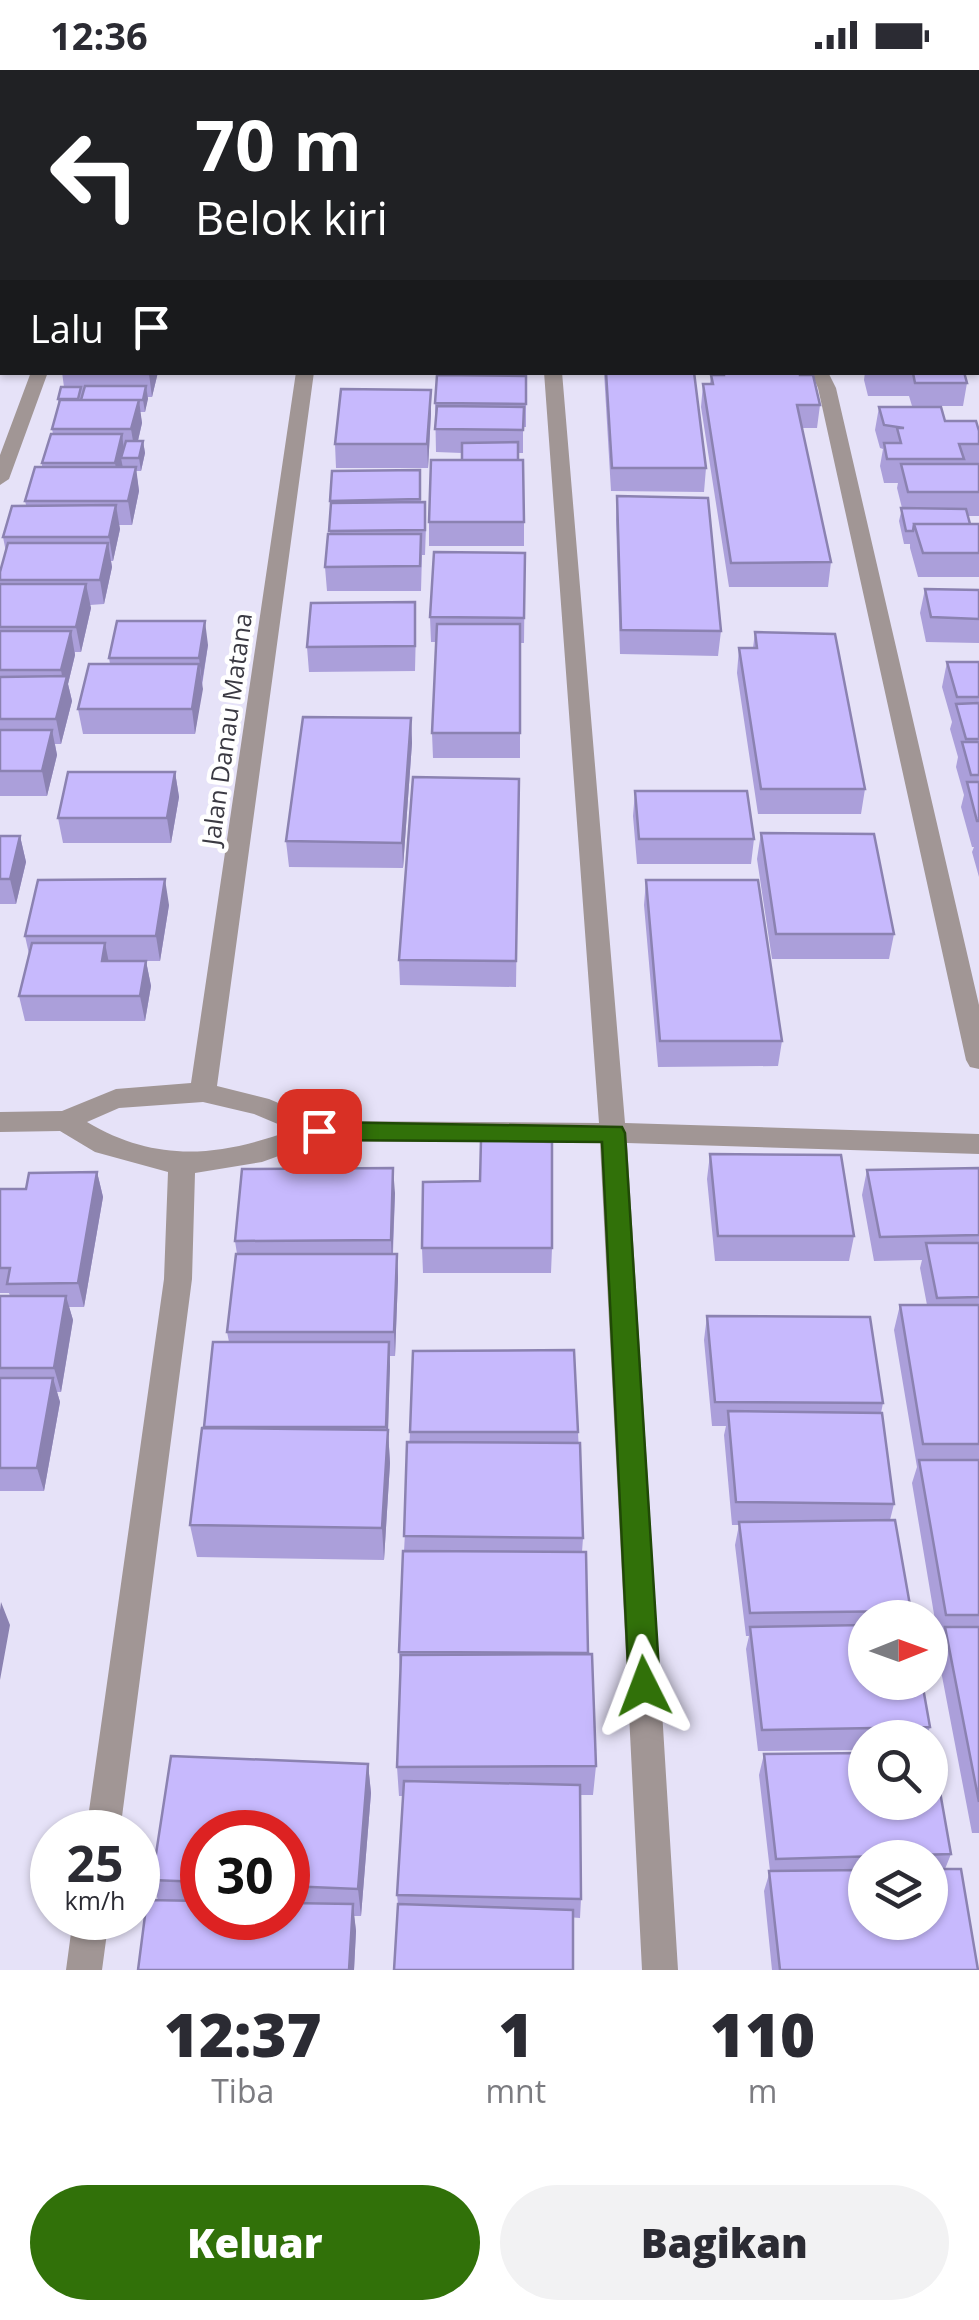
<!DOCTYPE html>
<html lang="id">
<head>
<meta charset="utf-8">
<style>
	:root { --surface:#fff; --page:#f2f2f3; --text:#2b2b33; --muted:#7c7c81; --accent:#317109 }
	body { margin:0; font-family:"Open Sans",sans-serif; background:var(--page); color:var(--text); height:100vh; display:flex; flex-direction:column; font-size:38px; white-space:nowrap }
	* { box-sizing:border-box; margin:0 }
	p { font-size:32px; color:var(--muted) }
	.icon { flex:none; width:55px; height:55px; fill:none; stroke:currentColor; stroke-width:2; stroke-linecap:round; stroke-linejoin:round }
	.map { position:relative; height:1900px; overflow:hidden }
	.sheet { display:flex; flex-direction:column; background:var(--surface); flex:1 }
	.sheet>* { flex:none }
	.hud { position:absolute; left:0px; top:0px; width:980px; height:305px; box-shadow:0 2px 8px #0004; background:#202124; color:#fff; overflow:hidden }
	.needle { width:65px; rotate:89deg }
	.controls { position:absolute; left:848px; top:1530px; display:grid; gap:20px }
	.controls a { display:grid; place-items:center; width:100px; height:100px; border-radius:50%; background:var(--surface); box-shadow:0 2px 8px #0004; font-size:50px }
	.speed { position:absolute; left:30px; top:1740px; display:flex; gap:20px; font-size:50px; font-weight:700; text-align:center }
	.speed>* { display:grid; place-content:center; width:130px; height:130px; border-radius:50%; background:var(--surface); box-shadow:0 2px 8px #0004; line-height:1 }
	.speed small { font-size:25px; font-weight:400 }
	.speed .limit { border:15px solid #d22; background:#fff; color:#111 }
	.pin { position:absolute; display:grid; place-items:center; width:85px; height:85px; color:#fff; margin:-42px; border-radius:20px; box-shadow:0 5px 15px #0006 }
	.me { position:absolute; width:110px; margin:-55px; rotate:357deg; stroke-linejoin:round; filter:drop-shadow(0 0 8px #0008) }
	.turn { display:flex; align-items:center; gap:35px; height:210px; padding:0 30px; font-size:45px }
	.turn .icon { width:130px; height:130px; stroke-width:2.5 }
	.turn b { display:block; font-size:70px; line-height:85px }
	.then { display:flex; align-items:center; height:95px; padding:0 30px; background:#0003; gap:20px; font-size:38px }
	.eta { display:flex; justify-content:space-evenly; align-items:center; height:170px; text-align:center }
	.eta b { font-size:60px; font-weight:800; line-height:70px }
	.button { display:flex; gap:20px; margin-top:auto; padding:20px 30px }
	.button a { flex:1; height:115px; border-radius:60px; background:var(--accent); color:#fff; font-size:40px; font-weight:800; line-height:115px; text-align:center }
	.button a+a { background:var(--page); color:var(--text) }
	.status { display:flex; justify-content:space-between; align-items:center; height:70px; padding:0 50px; background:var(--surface); direction:ltr }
	.status svg { height:28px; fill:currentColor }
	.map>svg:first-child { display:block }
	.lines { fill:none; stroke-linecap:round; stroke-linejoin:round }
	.minor { fill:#a19695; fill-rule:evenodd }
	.wall { fill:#ab9fda; fill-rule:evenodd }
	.shaded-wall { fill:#8b82b1 }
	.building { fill:#c7b9fd; stroke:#8b82b1; stroke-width:2.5 }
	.route { fill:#317109; stroke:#204906; stroke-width:2.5 }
	.labels { text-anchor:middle; stroke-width:9; stroke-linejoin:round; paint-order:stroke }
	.street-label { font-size:25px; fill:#3b3a43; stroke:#fff }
</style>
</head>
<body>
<div class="status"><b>12:36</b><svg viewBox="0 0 49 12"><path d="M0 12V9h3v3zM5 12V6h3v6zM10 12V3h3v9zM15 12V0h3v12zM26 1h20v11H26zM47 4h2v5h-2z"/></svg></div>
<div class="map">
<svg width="979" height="1900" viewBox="0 0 979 1900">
	<rect width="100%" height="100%" fill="#e6e2f8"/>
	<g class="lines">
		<path class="minor" d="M848 0H862V2H849Z
			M909 0H923L924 2H911Z
			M978 71H979V79H978Z
			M978 98H979V106H978Z
			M0 103H2V112H0Z
			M0 126 2 127V135L0 136Z
			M0 233H2V243H0Z
			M31 302H48L9 409 0 415V385Z
			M296 302H314L217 1016 269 1029 321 1051 599 1053 544 302H562L625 1053 979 1064V1084L627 1073 678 1900H642L600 1073 320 1071 262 1092 195 1103 192 1209 120 1762H86L164 1209 168 1102 95 1082 60 1061 0 1062V1042L62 1041 116 1019 191 1013ZM203 1032 254 1044 292 1060C219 1087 156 1093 87 1052L119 1038Z
			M811 302H828L836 318 979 935V999L970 997 966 990 818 318Z
			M73 1848H109L102 1900H66Z"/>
	</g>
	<path class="wall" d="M62 302H158L152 327H148L145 342H140L142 353 138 371H143L145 383 141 401H136L139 421 132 455H119L120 459 113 491H111L112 497 104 534 90 535 91 538 81 582H75V585L68 614 72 631 61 674H55L57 685 47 726H0V502L6 482 3 467 26 435 25 431 42 397V393L53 364 52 359 59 335 58 329 64 317Z
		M604 302H694L706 398 704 422 611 421Z
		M720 302H800L820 335 817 358H802L831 492 828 517H729L701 337 703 314H710L711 305H720Z
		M865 302H964L967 313 963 336H912L909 326H868L864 310Z
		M526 306V357H523V383H518L524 452V476H429V452L462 390V383L436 382 435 333Z
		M431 320V343L428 398H336L335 374Z
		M879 337 945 351 979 361V446H968L970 454H979V507H918L910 478V474H904L899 451 902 438 897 418 898 413H884L880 396 883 379 880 378 875 360Z
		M420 400 421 432H425L426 456 425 485H422L421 521H327L325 497 330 464 332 401Z
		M617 426 721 561 718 586 620 584 616 450Z
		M525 483 524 573H520V688H433L432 663 436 572H431L430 547Z
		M925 519 979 520V573L926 572 920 543Z
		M416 557 415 601 309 602 307 577Z
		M755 562 865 719 861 744H758L737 603 739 578H753Z
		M208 575 195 664H83L78 639 110 594 109 588Z
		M947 592H979V807L972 782 974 777H972L961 737 964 725 956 697 958 687 950 659 952 652 942 617Z
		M411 648 412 673 403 798 289 797 286 771Z
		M175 702 179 727 171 773H63L58 748Z
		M519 709 516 917 400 915 399 890Z
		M635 721 754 769 751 794H637L633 746Z
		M761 763 894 864 889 889H772L757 789Z
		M0 766H20L26 792 16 834H0Z
		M646 810 782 971 778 996 658 997 644 835Z
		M169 835 160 891H146L151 916 145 951H25L19 926 29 884 25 866Z
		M710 1084 854 1166 849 1191H715L707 1109Z
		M979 1098V1763H972L937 1580 941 1568H938L912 1413 917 1397 894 1260 900 1235H927L920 1198 922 1190 874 1191 862 1125 867 1100Z
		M97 1102 103 1127 84 1237H69L73 1250 61 1322H57L60 1332 44 1421H0V1226H10L9 1223H0V1119H26Z
		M395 1123 393 1184H397L398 1208 395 1286H390L388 1361 390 1393 384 1490 197 1487 190 1455 204 1359 229 1272 227 1262 237 1184 235 1171Z
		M422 1178H552L551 1203H423Z
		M707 1246 883 1333 881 1343 894 1434 890 1450 911 1541 909 1548H865V1612L930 1657 926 1668H865V1680L758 1681 746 1579 749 1566H746L735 1475 739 1455H732L724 1365 726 1356H712L704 1270Z
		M410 1362H578L583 1468 582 1482 596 1696 593 1725H580L581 1829 580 1848 398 1834 397 1825 403 1726H399L397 1697 400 1604 399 1582Z
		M764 1684 951 1784 945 1799 978 1900H772L764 1821 770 1801 759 1705ZM865 1788H930V1852H865Z
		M171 1686 368 1694 371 1723 361 1846H354L356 1861 354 1900H138L147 1830H158L152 1810ZM202 1762H288V1848H202Z"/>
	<path class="shaded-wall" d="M2 177V203L1 204 0 179Z
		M149 302H158L152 327 149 304Z
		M146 316 148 329 145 342 143 330Z
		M431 320V343L428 398 427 374Z
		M139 330 142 353 135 383 131 359Z
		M122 364 125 388H121L123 398 119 417 115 393Z
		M143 371 145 383 141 401 139 388Z
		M136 397 139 421 132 455 128 431Z
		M116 435 120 459 113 491 109 467Z
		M108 473 112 497 104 534 100 510Z
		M86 514 91 538 81 582 76 557Z
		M205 551 208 575 202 612 199 588Z
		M71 561 75 585 68 614 72 631 61 674 56 649 64 617 61 600Z
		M199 594 203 619 195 664 192 639Z
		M411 648 412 673 403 798 402 773Z
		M52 660 57 685 47 726 42 701Z
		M175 702 179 727 171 773 167 748Z
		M20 766 26 792 16 834 10 809Z
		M165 809 169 835 160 891 156 866Z
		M105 873 110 898 102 891Z
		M146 891 151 916 145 951 140 926Z
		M393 1098 395 1123 392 1195 391 1170Z
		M97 1102 103 1127 84 1237 78 1213Z
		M397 1184 398 1208 395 1286 394 1262Z
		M66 1226 73 1250 61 1322 54 1298Z
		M389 1272 390 1296 388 1361 390 1393 384 1490 382 1458 387 1375 386 1357Z
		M53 1308 60 1332 44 1421 37 1398Z
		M1 1532 10 1555 0 1610V1540Z
		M368 1694 371 1723 361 1846 358 1819Z
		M353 1834 356 1861 354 1900H349Z"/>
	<path class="building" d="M0 150 2 151V177L0 179Z
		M0 273H2V288H0Z
		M62 302H149V304Z
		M606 302H694L706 398H612Z
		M724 302H800V305H813L820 335H797L831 492 731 493 703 314H713L711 305H724Z
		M871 302H964L967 313H915L913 303Z
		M437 305 526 306V334L435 333Z
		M85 316H146L143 330H81Z
		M61 317H81L78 329H58Z
		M341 319 431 320 427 374H335Z
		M60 330H139L131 359H52Z
		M437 336 524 337 523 360 435 359Z
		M879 337H941L945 351H976L979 361V374H959L964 389H887L884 373H901L897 358H904L884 355Z
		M51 364H122L115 393H42Z
		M126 371H143L139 388H121Z
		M518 372V390H462V373Z
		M431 390H523L524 452H429Z
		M901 394H979V422H908Z
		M35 397H136L128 431H25Z
		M420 400V429L330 431 332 401Z
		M617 426 708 428 721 561 621 560Z
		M425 432V460L329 461 331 433Z
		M116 435 109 467H3L12 436Z
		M901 438 966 439 970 454H914L913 461H906Z
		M914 454H979V483H923Z
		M328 464H421L420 496 325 497Z
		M8 473H108L100 510H0V502Z
		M434 482 525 483 524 548 430 547Z
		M0 514H86L76 557H0Z
		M925 519 979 520V549L931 547Z
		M415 532V576L307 577 311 533Z
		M117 551H205L199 588H109Z
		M437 554H520V663H432Z
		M0 561H71L61 600H0Z
		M755 562 835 564 865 719H761L739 578H757Z
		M947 592H979V627H957Z
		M89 594H199L192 639H78Z
		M67 606 56 649H0V607Z
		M979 633V669H966L956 634Z
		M303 647 411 648 402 773 286 771Z
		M0 660H52L42 701H0Z
		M962 672H979V705H971Z
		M68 702H175L167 748H58Z
		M413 707 519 709 516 891 399 890Z
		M967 712H979V751H977Z
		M635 721H747L754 769H639Z
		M761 763 874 764 894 864H776Z
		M0 766H20L10 809H0Z
		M165 809 156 866H25L38 810Z
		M646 810H758L782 971H660Z
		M32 873H105L102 891H146L140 926H19Z
		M481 1070 552 1072V1178H422L423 1112 480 1111Z
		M710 1084 841 1085 854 1166H718Z
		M393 1098 391 1170 235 1171 242 1099Z
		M979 1098V1165L880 1167 867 1100Z
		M97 1102 78 1213 7 1214 10 1198H0V1119H26L29 1103Z
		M926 1173H979V1227L937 1228Z
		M236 1184H397L394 1262H227Z
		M0 1226H66L54 1298H0Z
		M900 1235H979V1374H923Z
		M707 1246 870 1247 883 1333 715 1332Z
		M213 1272H389L386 1357H204Z
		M574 1280 578 1362H410L413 1281Z
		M0 1308H53L37 1398H0Z
		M728 1341 882 1343 894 1434 736 1432Z
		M202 1358 388 1360 382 1458 190 1455Z
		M407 1372 580 1373 583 1468 404 1466Z
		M919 1390H979V1545H946Z
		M895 1450 911 1541 750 1543 739 1452Z
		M403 1481 586 1482 588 1583 399 1582Z
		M865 1555V1612H922L930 1657 762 1660 750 1557Z
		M945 1557H979V1732Z
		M592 1584 596 1696 397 1697 401 1585Z
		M930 1682H933L951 1784 776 1789 764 1684 865 1683V1732H930Z
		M171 1686 368 1694 358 1819 288 1816V1762H202V1812L152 1810Z
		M404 1711 580 1715 581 1829 397 1825Z
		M930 1799H961L978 1900H780L769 1801 865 1800V1852H930Z
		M147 1830 202 1831V1848H288V1833L353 1834 349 1900H138Z
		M398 1834 573 1840V1900H394Z"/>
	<path class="route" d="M319 1052 622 1057 625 1063 660 1616 655 1626 644 1630 634 1626 629 1616 602 1072 319 1070 307 1061Z"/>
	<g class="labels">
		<g class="street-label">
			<text transform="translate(227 659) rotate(-82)" y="9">Jalan Danau Matana</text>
		</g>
	</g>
</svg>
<div class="controls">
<a><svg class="needle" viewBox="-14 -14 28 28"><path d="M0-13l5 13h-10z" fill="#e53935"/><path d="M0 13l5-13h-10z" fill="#7c7c81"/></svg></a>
<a><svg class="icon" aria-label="search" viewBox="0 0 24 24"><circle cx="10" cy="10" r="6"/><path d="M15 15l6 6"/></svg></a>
<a><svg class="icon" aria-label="layers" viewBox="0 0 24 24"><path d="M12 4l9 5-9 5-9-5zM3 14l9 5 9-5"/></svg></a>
</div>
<div class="speed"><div>25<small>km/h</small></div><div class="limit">30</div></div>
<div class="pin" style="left:319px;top:1061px;background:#d93025"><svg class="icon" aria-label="arrive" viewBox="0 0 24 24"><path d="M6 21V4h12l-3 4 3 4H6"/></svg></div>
<svg class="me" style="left:644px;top:1616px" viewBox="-20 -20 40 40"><path d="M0-17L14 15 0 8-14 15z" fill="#317109" stroke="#fff" stroke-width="4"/></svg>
<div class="hud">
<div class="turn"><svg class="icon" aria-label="left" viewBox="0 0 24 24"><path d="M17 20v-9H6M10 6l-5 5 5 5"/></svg><div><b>70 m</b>Belok kiri</div></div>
<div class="then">Lalu<svg class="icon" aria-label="arrive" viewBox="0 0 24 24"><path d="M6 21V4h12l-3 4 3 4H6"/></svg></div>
</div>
</div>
<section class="sheet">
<div class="eta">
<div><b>12:37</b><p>Tiba</p></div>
<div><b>1</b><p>mnt</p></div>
<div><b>110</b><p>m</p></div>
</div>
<div class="button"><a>Keluar</a><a>Bagikan</a></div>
</section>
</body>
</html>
